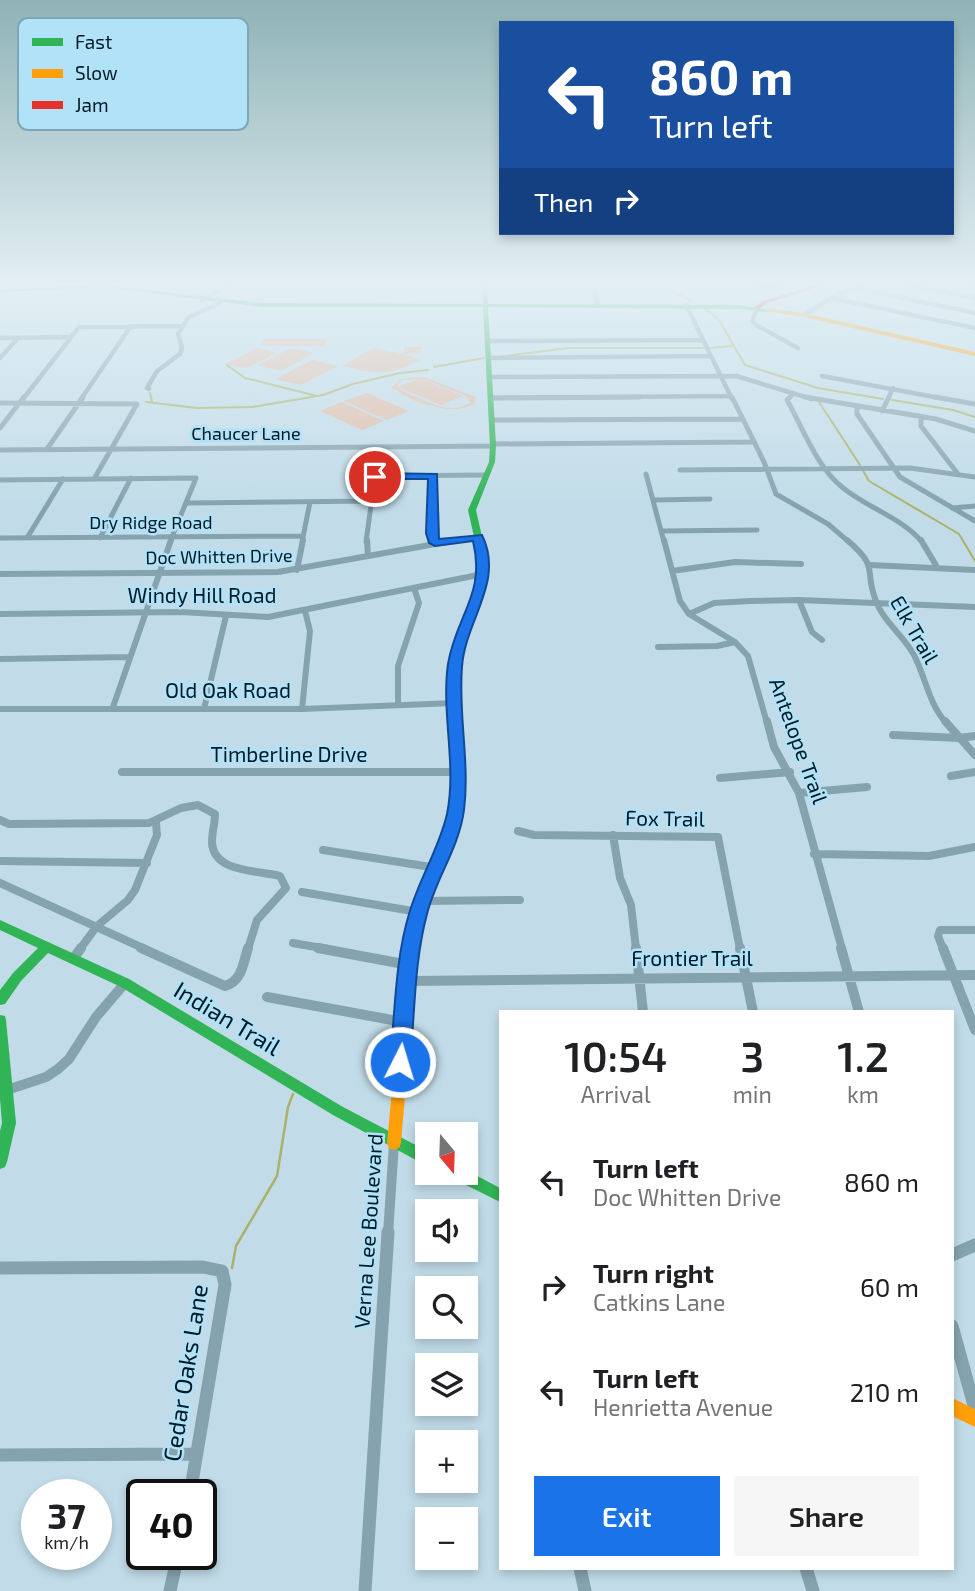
<!DOCTYPE html>
<html lang="en">
<head>
<meta charset="utf-8">
<style>
	:root { --surface:#fff; --page:#f6f6f6; --text:#202124; --muted:#757577; --accent:#1a73e8 }
	body { margin:0; font-family:"Exo 2",sans-serif; background:var(--page); color:var(--text); height:100vh; display:flex; flex-direction:column; font-size:26px; white-space:nowrap }
	* { box-sizing:border-box; margin:0 }
	p { font-size:23px; color:var(--muted) }
	.icon { flex:none; width:38px; height:38px; fill:none; stroke:currentColor; stroke-width:2; stroke-linecap:round; stroke-linejoin:round }
	.map { position:relative; flex:1; overflow:hidden }
	.panel { position:absolute; left:499px; top:1010px; width:455px; height:560px; display:flex; flex-direction:column; background:var(--surface); border-radius:0px; box-shadow:0 4px 10px #0003 }
	.panel>* { flex:none }
	.banner { position:absolute; left:499px; top:21px; width:455px; height:214px; border-radius:0px; box-shadow:0 4px 10px #0003; background:#1a4fa0; color:#fff; overflow:hidden }
	.needle { width:46px; rotate:161deg }
	.buttons { position:absolute; left:415px; top:1122px; display:grid; gap:14px }
	.buttons a { display:grid; place-items:center; width:63px; height:63px; border-radius:0px; background:var(--surface); box-shadow:0 4px 10px #0003; font-size:35px }
	.speed { position:absolute; left:21px; top:1479px; display:flex; gap:14px; font-size:35px; font-weight:700; text-align:center }
	.speed>* { display:grid; place-content:center; width:91px; height:91px; border-radius:50%; background:var(--surface); box-shadow:0 4px 10px #0003; line-height:1 }
	.speed small { font-size:18px; font-weight:400 }
	.speed .limit { border:4px solid #111; border-radius:10px; background:#fff; color:#111 }
	.pin { position:absolute; display:grid; place-items:center; width:60px; height:60px; color:#fff; margin:-30px; border:4px solid #fff; border-radius:50%; box-shadow:0 2px 7px #0007 }
	.me { position:absolute; width:77px; margin:-38px; rotate:5deg; stroke-linejoin:round; filter:drop-shadow(0 0 5px #0008) }
	.turn { display:flex; align-items:center; gap:24px; height:147px; padding:0 35px; font-size:32px }
	.turn .icon { width:91px; height:91px; stroke-width:2.5 }
	.turn b { display:block; font-size:49px; line-height:60px }
	.then { display:flex; align-items:center; height:66px; padding:0 35px; background:#0003; gap:14px; font-size:26px }
	.eta { display:flex; justify-content:space-evenly; align-items:center; height:119px; text-align:center }
	.eta b { font-size:42px; font-weight:600; line-height:49px }
	.action { display:flex; gap:14px; margin-top:auto; padding:14px 35px }
	.action a { flex:1; height:80px; border-radius:0px; background:var(--accent); color:#fff; font-size:28px; font-weight:600; line-height:80px; text-align:center }
	.action a+a { background:var(--page); color:var(--text) }
	ul { padding:0; list-style:none }
	li { display:flex; align-items:center; gap:21px; height:105px; padding:0 35px }
	li div { flex:1 }
	li b { display:block; font-size:26px }
	li em { font-style:normal }
	.map>svg:first-child { display:block }
	.green { fill:#e1bda9; fill-rule:evenodd }
	.lines { fill:none; stroke-linecap:round; stroke-linejoin:round }
	.stream-far1 { stroke:#abb168; stroke-width:2 }
	.stream { stroke:#abb168; stroke-width:2.5 }
	.river { fill:#abb168; fill-rule:evenodd }
	.street-far5 { stroke:#85a3af; stroke-width:4.5 }
	.street-far4 { stroke:#85a3af; stroke-width:5 }
	.street-far3 { stroke:#85a3af; stroke-width:6 }
	.street-far2 { stroke:#85a3af; stroke-width:8 }
	.street-far1 { stroke:#85a3af; stroke-width:10 }
	.street { stroke:#85a3af; stroke-width:13 }
	.fast { fill:#30b455; fill-rule:evenodd }
	.slow { fill:#ff9f0a; fill-rule:evenodd }
	.jam { fill:#e5322d; fill-rule:evenodd }
	.route { fill:#1a73e8; stroke:#114b97; stroke-width:2 }
	.labels { text-anchor:middle; stroke-width:5; stroke-linejoin:round; paint-order:stroke }
	.far-street-label { font-size:18px; fill:#011b26; stroke:#b1e2f8 }
	.street-label { font-size:21px; fill:#011b26; stroke:#b1e2f8 }
	.near-street-label { font-size:24px; fill:#011b26; stroke:#b1e2f8 }
	.key { fill:#b1e2f8; stroke:#7ca6b9; stroke-width:2 }
	.key-label { font-size:19px; fill:#011b26 }
</style>
</head>
<body>
<div class="map">
<svg width="975" height="1591" viewBox="0 0 975 1591">
	<rect width="100%" height="100%" fill="#c1dce8"/>
	<path class="green" d="M264 339H328L325 346H262Z
		M405 347H421L420 354H404L420 360C390 376 376 374 343 366L373 348 403 354Z
		M257 348 277 353 246 368 226 364Z
		M291 348 314 353 281 371 258 365Z
		M312 360 338 366 301 385 275 379Z
		M424 377 476 397 475 403C456 418 408 402 392 387L400 379ZM418 379 398 387 441 405 463 396 420 379H422L466 396 470 403C449 417 421 398 401 390L397 386 402 380Z
		M367 393 409 411 387 420 344 401Z
		M342 402 384 421 362 430 320 411Z"/>
	<g class="lines">
		<path class="stream-far1" d="M704 308 719 320 745 365 818 388 883 399
			M711 348 733 346
			M504 356 569 348H703
			M227 365 245 378 317 396
			M434 367 484 358
			M150 393 152 402
			M892 400 953 410 975 417
			M146 402 197 408 252 407 323 395 353 384 400 373 428 370
			M819 402 860 465
			M862 469 869 481 959 534 975 561"/>
		<path class="stream" d="M232 1268 236 1246 277 1176 288 1107 293 1094"/>
		<path class="river" d="M652 283H660L696 301 691 302Z"/>
		<path class="street-far5" d="M592 283 598 305
			M744 283 771 287 785 283
			M897 283 975 298
			M965 283 975 285
			M854 288 975 313
			M831 298 975 328
			M202 300 226 287
			M686 305 732 399
			M757 308 752 321 756 325 798 348
			M804 315 838 294 870 283
			M0 338 71 337
			M489 341 703 340
			M0 358 18 338
			M490 358 711 356
			M822 376 945 399
			M490 377 736 376 812 399
			M149 389 147 388 157 371 180 354 182 348 178 334 189 317 220 303
			M491 398 731 396
			M23 399 79 327 182 326
			M81 399 131 326
			M788 399 793 394
			M888 399 893 388"/>
		<path class="street-far4" d="M732 397 764 462 776 494 828 524 849 542
			M790 397 787 400C803 428 816 466 842 487 867 508 901 517 922 542
			M805 397 936 419 975 431
			M935 397 975 404
			M491 398 640 397
			M0 403 137 404 94 479
			M857 406V414L900 477 975 521
			M882 411 889 397
			M921 417V426L958 474
			M492 420 742 419
			M0 428 24 397
			M493 444 752 442
			M47 449 83 397
			M0 450 493 446
			M680 470 910 468 975 477
			M646 474 664 542
			M433 476 432 533 435 542
			M0 480 196 478 170 542
			M653 500 710 499
			M186 503 372 501
			M952 508 975 506
			M661 531 757 530
			M0 538 303 536
			M27 538 63 479
			M100 538 131 478
			M302 542 310 502
			M366 542 375 476 486 475
			M448 542 478 537"/>
		<path class="street-far3" d="M367 540 368 556
			M434 540 435 543
			M664 540 680 601 689 614 735 642 748 656 767 723
			M847 540C881 569 863 569 876 601 883 621 904 636 914 655 926 678 928 702 946 723
			M921 540 937 567
			M870 565 975 570
			M297 570 303 540
			M672 571 735 562 801 564
			M0 574 278 572 458 540
			M799 600 812 632 822 640
			M0 614 180 612 268 617 483 574
			M689 614 714 603 750 601 799 600 975 607
			M658 647 717 646 735 642
			M0 659 130 657
			M398 703V666L419 603 414 588
			M113 707 171 540
			M0 709H302L455 703
			M204 709 226 616
			M302 709 310 631 305 611"/>
		<path class="street-far2" d="M767 721 774 747 799 793 842 949
			M945 721 975 755
			M893 735 959 738 975 736
			M122 772H457
			M951 776 975 772
			M720 778 790 772
			M799 793 867 787
			M0 820 9 824 149 823 181 808 198 805 215 814C215 823 212 832 212 842 213 873 258 870 280 876L286 888 257 920 248 949
			M518 831 534 835 718 837 740 949
			M613 835 620 878 631 905 636 949
			M323 850 437 868
			M814 854 929 856 975 847
			M0 861 147 863
			M0 883 145 949
			M302 892 418 912
			M423 901 520 900
			M293 943 327 949
			M80 949 97 926 128 900 135 890 157 835 156 823
			M943 949 938 936 940 930H975"/>
		<path class="street-far1" d="M141 948 225 986C242 981 243 964 248 948
			M318 948 409 965
			M636 948 643 1012
			M740 948 753 1012
			M841 948 859 1012
			M943 948 975 1030
			M73 959 81 948
			M409 981 975 975
			M267 997 403 1022
			M7 1090 46 1077 58 1069 69 1059 96 1017 125 983
			M388 1234 394 1143"/>
		<path class="street" d="M952 1255 975 1245
			M0 1268 203 1267 222 1271 225 1285 190 1494
			M952 1326 975 1409
			M0 1455 196 1454
			M580 1568 585 1591
			M806 1568 813 1591
			M170 1591 178 1554
			M365 1591 388 1232"/>
		<path class="fast" d="M482 283H486L488 304 739 305 770 310 767 312 739 309 488 307 496 446 495 462 476 510 487 559 486 588 463 641 459 668 461 796 456 800 451 796 449 668 455 641 478 588 479 559 468 510 489 462 490 446 483 307H262L103 287 0 292V290L103 285 262 303 483 304Z
			M0 920 129 979 343 1107 427 1151V1166L333 1115 121 987 48 953 21 981 5 1004 0 1005V990L13 973 38 948 0 930Z
			M0 1015 5 1016 6 1020 16 1123 7 1162 5 1167 0 1169V1131L2 1123 0 1099Z
			M466 1170 500 1188V1202L450 1177 448 1172H466Z"/>
		<path class="slow" d="M767 308 804 313 975 352V356L804 317 765 311Z
			M456 792 461 796 454 834 428 905 418 942 401 1143 399 1148 394 1150 389 1148 387 1143 406 942 417 905 443 834 451 796Z
			M952 1398 975 1409V1427L952 1416Z"/>
		<path class="jam" d="M823 283H831L767 303 759 309 754 308 763 301Z"/>
	</g>
	<linearGradient id="sky" x2="0" y2="1"><stop stop-color="#8fb3b5"/><stop offset="0.56" stop-color="#e3eff5"/><stop offset="1" stop-color="#e3eff5" stop-opacity="0"/></linearGradient>
	<rect width="975" height="506" fill="url(#sky)"/>
	<path class="route" d="M375 473 437 474 439 539 482 535C505 582 465 620 462 667 458 714 470 762 464 810 459 848 436 878 427 914 414 962 415 1014 410 1062L407 1068 400 1071 393 1068 390 1062C395 1014 395 960 409 914 419 879 439 849 447 814 457 764 441 713 448 664 456 615 486 595 473 541L435 546 429 543 426 533 428 479H371V474Z"/>
	<g class="labels">
		<g class="far-street-label">
			<text x="246" y="440">Chaucer Lane</text>
			<text x="151" y="529">Dry Ridge Road</text>
			<text transform="translate(219 557) rotate(-1)" y="6">Doc Whitten Drive</text>
		</g>
		<g class="street-label">
			<text x="202" y="603">Windy Hill Road</text>
			<text transform="translate(914 630) rotate(60)" y="7">Elk Trail</text>
			<text x="228" y="698">Old Oak Road</text>
			<text transform="translate(798 741) rotate(70)" y="7">Antelope Trail</text>
			<text x="289" y="762">Timberline Drive</text>
			<text transform="translate(665 819) rotate(1)" y="7">Fox Trail</text>
			<text x="692" y="966">Frontier Trail</text>
			<text transform="translate(369 1231) rotate(-86)" y="7">Verna Lee Boulevard</text>
		</g>
		<g class="near-street-label">
			<text transform="translate(227 1019) rotate(31)" y="8">Indian Trail</text>
			<text transform="translate(186 1373) rotate(-81)" y="8">Cedar Oaks Lane</text>
		</g>
	</g>
	<rect x="18" y="18" width="230" height="112" rx="10" class="key"/>
	<rect x="32" y="38" width="31" height="8" fill="#30b455"/>
	<rect x="32" y="69" width="31" height="9" fill="#ff9f0a"/>
	<rect x="32" y="101" width="31" height="8" fill="#e5322d"/>
	<g class="key-label">
		<text x="75" y="49">Fast</text>
		<text x="75" y="80">Slow</text>
		<text x="75" y="112">Jam</text>
	</g>
</svg>
<div class="buttons">
<a><svg class="needle" viewBox="-14 -14 28 28"><path d="M0-13l5 13h-10z" fill="#e53935"/><path d="M0 13l5-13h-10z" fill="#757577"/></svg></a>
<a><svg class="icon" aria-label="sound" viewBox="0 0 24 24"><path d="M4 9h4l5-4v14l-5-4H4zM17 9q2 3 0 6"/></svg></a>
<a><svg class="icon" aria-label="search" viewBox="0 0 24 24"><circle cx="10" cy="10" r="6"/><path d="M15 15l6 6"/></svg></a>
<a><svg class="icon" aria-label="layers" viewBox="0 0 24 24"><path d="M12 4l9 5-9 5-9-5zM3 14l9 5 9-5"/></svg></a>
<a>+</a>
<a>−</a>
</div>
<div class="speed"><div>37<small>km/h</small></div><div class="limit">40</div></div>
<div class="pin" style="left:375px;top:477px;background:#d93025"><svg class="icon" aria-label="arrive" viewBox="0 0 24 24"><path d="M6 21V4h12l-3 4 3 4H6"/></svg></div>
<svg class="me" style="left:400px;top:1062px" viewBox="-20 -20 40 40"><circle r="17" fill="#1a73e8" stroke="#fff" stroke-width="3"/><path d="M0-11L8 9 0 5-8 9z" fill="#fff"/></svg>
<div class="banner">
<div class="turn"><svg class="icon" aria-label="left" viewBox="0 0 24 24"><path d="M17 20v-9H6M10 6l-5 5 5 5"/></svg><div><b>860 m</b>Turn left</div></div>
<div class="then">Then<svg class="icon" aria-label="right" viewBox="0 0 24 24"><path d="M7 20v-9h11M14 6l5 5-5 5"/></svg></div>
</div>
<section class="panel">
<div class="eta">
<div><b>10:54</b><p>Arrival</p></div>
<div><b>3</b><p>min</p></div>
<div><b>1.2</b><p>km</p></div>
</div>
<ul>
<li><svg class="icon" aria-label="left" viewBox="0 0 24 24"><path d="M17 20v-9H6M10 6l-5 5 5 5"/></svg><div><b>Turn left</b><p>Doc Whitten Drive</p></div><em>860 m</em></li>
<li><svg class="icon" aria-label="right" viewBox="0 0 24 24"><path d="M7 20v-9h11M14 6l5 5-5 5"/></svg><div><b>Turn right</b><p>Catkins Lane</p></div><em>60 m</em></li>
<li><svg class="icon" aria-label="left" viewBox="0 0 24 24"><path d="M17 20v-9H6M10 6l-5 5 5 5"/></svg><div><b>Turn left</b><p>Henrietta Avenue</p></div><em>210 m</em></li>
</ul>
<div class="action"><a>Exit</a><a>Share</a></div>
</section>
</div>
</body>
</html>
